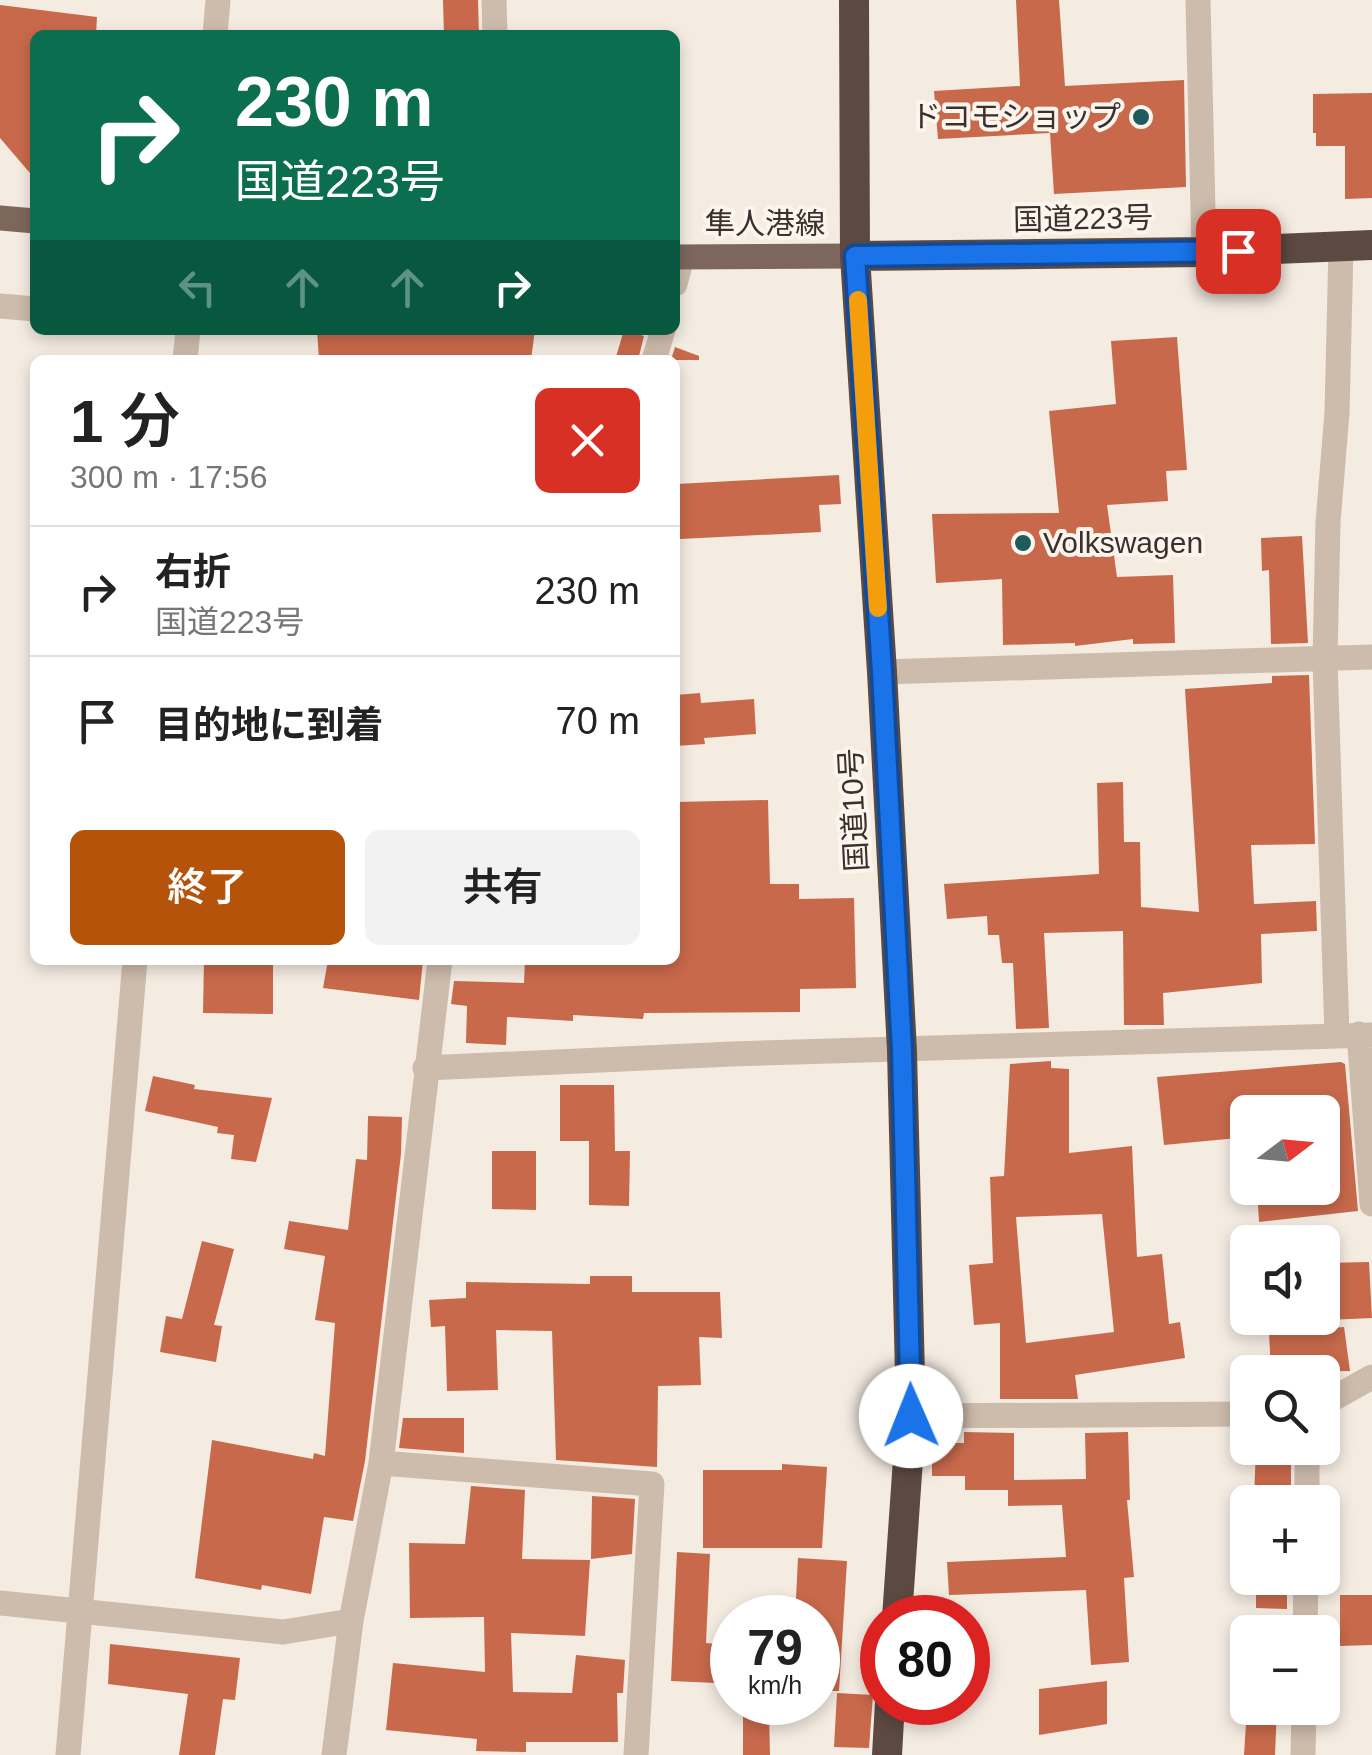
<!DOCTYPE html>
<html lang="ja">
<head>
<meta charset="utf-8">
<style>
	:root { --surface:#fff; --page:#f2f2f2; --text:#222; --muted:#767676; --line:#e0e0e0; --accent:#b45309 }
	body { margin:0; font-family:Helvetica,"Noto Sans JP",sans-serif; background:var(--page); color:var(--text); height:100vh; display:flex; flex-direction:column; font-size:38px; white-space:nowrap }
	* { box-sizing:border-box; margin:0 }
	p { font-size:32px; color:var(--muted) }
	.icon { flex:none; width:55px; height:55px; fill:none; stroke:currentColor; stroke-width:2; stroke-linecap:round; stroke-linejoin:round }
	.map { position:relative; flex:1; overflow:hidden }
	.panel { position:absolute; left:30px; top:355px; width:650px; height:610px; display:flex; flex-direction:column; background:var(--surface); border-radius:15px; box-shadow:0 5px 15px #0003 }
	.panel>* { flex:none }
	.top-card { position:absolute; left:30px; top:30px; width:650px; height:305px; border-radius:15px; box-shadow:0 5px 15px #0003; background:#0b6e4f; color:#fff; overflow:hidden }
	.needle { width:65px; rotate:74deg }
	.controls { position:absolute; left:1230px; top:1095px; display:grid; gap:20px }
	.controls a { display:grid; place-items:center; width:110px; height:110px; border-radius:15px; background:var(--surface); box-shadow:0 5px 15px #0003; font-size:50px }
	.speed { position:absolute; left:710px; top:1595px; display:flex; gap:20px; font-size:50px; font-weight:700; text-align:center }
	.speed>* { display:grid; place-content:center; width:130px; height:130px; border-radius:50%; background:var(--surface); box-shadow:0 5px 15px #0003; line-height:1 }
	.speed small { font-size:25px; font-weight:400 }
	.speed .limit { border:15px solid #d22; background:#fff; color:#111 }
	.pin { position:absolute; display:grid; place-items:center; width:85px; height:85px; color:#fff; margin:-42px; border-radius:20px; box-shadow:0 5px 15px #0006 }
	.me { position:absolute; width:110px; margin:-55px; rotate:359deg; stroke-linejoin:round; filter:drop-shadow(0 0 8px #0008) }
	.turn { display:flex; align-items:center; gap:35px; height:210px; padding:0 40px; font-size:45px }
	.turn .icon { width:130px; height:130px; stroke-width:2.5 }
	.turn b { display:block; font-size:70px; line-height:85px }
	.lanes { display:flex; align-items:center; height:95px; padding:0 40px; background:#0003; justify-content:center; gap:50px; direction:ltr }
	.lanes .off { opacity:.35 }
	.round { display:grid; place-items:center; flex:none; width:105px; height:105px; border-radius:15px; background:var(--page) }
	.overview { display:flex; align-items:center; justify-content:space-between; height:170px; padding:0 40px }
	h1 { font-size:60px; font-weight:600; line-height:75px }
	.button { display:flex; gap:20px; margin-top:auto; padding:20px 40px }
	.button a { flex:1; height:115px; border-radius:15px; background:var(--accent); color:#fff; font-size:40px; font-weight:600; line-height:115px; text-align:center }
	.button a+a { background:var(--page); color:var(--text) }
	ul { padding:0; list-style:none }
	li { display:flex; align-items:center; gap:30px; height:130px; padding:0 40px; border-top:2px solid var(--line) }
	li div { flex:1 }
	li b { display:block; font-size:38px }
	li em { font-style:normal }
	.map>svg:first-child { display:block }
	.building { fill:#c8694b; fill-rule:evenodd }
	.lines { fill:none; stroke-linecap:round; stroke-linejoin:round }
	.minor { stroke:#cdbbac; stroke-width:25 }
	.major { stroke:#7d675c; stroke-width:25 }
	.highway { stroke:#5c4a42; stroke-width:30 }
	.route-casing { stroke:#114b97; stroke-width:25 }
	.route { stroke:#1a73e8; stroke-width:18 }
	.slow { stroke:#f59e0b; stroke-width:18 }
	.poi-dot { fill:#1f5a5e; stroke:#fbf5ee; stroke-width:4 }
	.labels { text-anchor:middle; stroke-width:8; stroke-linejoin:round; paint-order:stroke }
	.poi-label { font-size:30px; fill:#3b302b; stroke:#fbf5ee; text-anchor:end }
	.street-label { font-size:30px; fill:#3b302b; stroke:#fbf5ee }
</style>
</head>
<body>
<div class="map">
<svg width="1372" height="1755" viewBox="0 0 1372 1755">
	<rect width="100%" height="100%" fill="#f4ebe1"/>
	<path class="building" d="M443 0H478L479 35H444Z
		M1016 0H1059L1065 86 1184 80 1186 187 1054 194 1050 133 938 139 934 91 1020 86Z
		M0 5 97 17 96 35H35V179L0 138Z
		M1372 93V198L1345 199V146H1316V133H1313V94Z
		M317 330H535L531 360H319Z
		M624 330 644 336 638 360H615Z
		M1177 337 1187 470 1166 471 1168 501 1107 505 1117 577 1173 575 1175 643 1133 644V639L1075 646V643L1003 645 1002 579 936 583 932 514 1059 513 1049 411 1116 404 1111 341Z
		M675 347 699 356V360H671Z
		M839 475 841 504 819 505 821 532 680 539 677 484Z
		M1302 536 1308 643 1271 644 1269 570 1262 571 1261 538Z
		M1309 675 1315 844 1251 845 1254 904 1316 901 1317 931 1261 934 1262 983 1163 993 1164 1025H1124L1123 931 1044 933 1049 1028 1016 1029 1013 963H1002L999 935H988L987 916 947 919 944 884 1099 874 1097 783 1123 782 1124 842H1140L1141 907 1199 912 1185 689 1272 683V676Z
		M700 693 701 703 754 699 756 734 704 738 705 744 675 746V695Z
		M768 800 770 884H799V899L854 898 856 988 800 989V1012L644 1013 643 1019 573 1015V1021L507 1017 506 1045 466 1043 467 1006 451 1004 454 981 524 983 525 960H675V802Z
		M204 960H273V1014L203 1013Z
		M328 960H423L419 1000 323 988Z
		M1051 1061V1068L1069 1069V1153L1132 1146 1137 1257 1162 1254 1169 1324 1180 1322 1185 1358 1075 1375 1078 1399H1000V1323L974 1325 969 1265 993 1263 990 1177 1004 1176 1010 1064ZM1102 1214 1114 1332 1026 1343 1016 1217Z
		M1341 1062 1345 1064 1358 1211 1259 1222 1257 1188H1322V1112H1248V1137L1164 1145 1157 1077Z
		M153 1076 195 1085 194 1089 272 1098 256 1162 231 1159 234 1135 217 1133 218 1127 145 1111Z
		M560 1085H614L615 1151H630L629 1206 589 1205V1141H560Z
		M368 1116 402 1117 401 1154 365 1461 353 1521 324 1517 311 1594 262 1585 261 1590 195 1578 212 1440 313 1459 314 1453 325 1456 335 1323 315 1320 325 1256 284 1249 289 1221 348 1230 356 1159 367 1160Z
		M492 1151H536V1210L492 1209Z
		M202 1241 234 1249 214 1325 222 1326 216 1362 160 1352 166 1316 182 1319Z
		M1369 1262 1372 1318 1328 1320 1324 1263Z
		M590 1276H632V1292H720L722 1338 699 1337 701 1385 658 1386 657 1467 556 1460 552 1331 496 1330 498 1390 447 1391 445 1326 431 1327 429 1300 466 1298V1282L590 1284Z
		M1344 1327 1350 1371 1271 1372 1269 1333Z
		M403 1418H464V1453L399 1448Z
		M964 1432 1014 1433V1480L1086 1479 1085 1433 1128 1432 1130 1500H1127L1134 1577 1124 1578 1129 1662 1091 1665 1086 1590 949 1595 947 1562 1066 1557 1062 1505 1008 1506V1490H965V1476H932V1443H964Z
		M1256 1448H1291V1500L1254 1498Z
		M782 1464 827 1467 822 1548H703V1470H782Z
		M471 1486 525 1490 522 1559 590 1560 585 1636 511 1633 513 1692 572 1693 576 1655 625 1660 623 1693H617L618 1742H526V1752L476 1751 477 1739 386 1730 393 1663 485 1672 484 1617 410 1618 409 1543 465 1544Z
		M592 1496 635 1499 632 1554 591 1559Z
		M677 1552 710 1554 706 1643 717 1644 716 1683 671 1681Z
		M798 1558 847 1561 839 1691H818V1618H795Z
		M1256 1578H1287V1609L1256 1608Z
		M1340 1595H1372V1645L1340 1646Z
		M110 1644 240 1658 235 1700 223 1699 215 1755H179L188 1694 108 1684Z
		M1107 1681V1724L1039 1735V1689Z
		M837 1693 873 1695 869 1748 834 1747Z
		M1247 1707 1277 1708 1275 1755H1244Z
		M743 1713H769L770 1755H743Z"/>
	<g class="lines">
		<path class="minor" d="M494 0 495 35
			M1198 0 1204 252
			M215 35 218 0
			M675 284 682 257
			M0 306 35 309
			M185 360 188 330
			M654 360 663 330
			M882 672 1372 657
			M1359 1034 1372 1204
			M1337 1035 1325 659 1328 522 1337 413 1341 247
			M425 1068 732 1054 1372 1035
			M1322 1405 1372 1377
			M911 1416 1248 1414
			M381 1463 652 1484 636 1755
			M1307 1502V1448
			M0 1603 283 1632 351 1621
			M1305 1632 1306 1578
			M68 1755 135 960
			M334 1755 351 1621 381 1463 440 960
			M1303 1755 1304 1708"/>
		<path class="major" d="M0 218 35 221
			M675 257 855 256"/>
		<path class="highway" d="M854 0 855 256 882 672 902 1051 911 1416 897 1618
			M855 256 1204 252 1372 245
			M887 1755 890 1702"/>
	</g>
	<g class="lines">
		<g class="route-casing">
			<path id="route" d="M911 1416 902 1051 882 672 855 256 1238 251"/>
		</g>
		<use href="#route" class="route"/>
		<path class="slow" d="M858 300 878 608"/>
	</g>
	<g class="poi-dot">
		<circle cx="1141" cy="117" r="10"/>
		<circle cx="1023" cy="543" r="10"/>
	</g>
	<g class="labels">
		<g class="poi-label">
			<text x="1121" y="127">ドコモショップ</text>
			<text x="1043" y="553" text-anchor="start">Volkswagen</text>
		</g>
		<g class="street-label">
			<text transform="translate(1083 219) rotate(-1)" y="10">国道223号</text>
			<text x="765" y="234">隼人港線</text>
			<text transform="translate(854 810) rotate(-93)" y="10">国道10号</text>
		</g>
	</g>
</svg>
<div class="controls">
<a><svg class="needle" viewBox="-14 -14 28 28"><path d="M0-13l5 13h-10z" fill="#e53935"/><path d="M0 13l5-13h-10z" fill="#767676"/></svg></a>
<a><svg class="icon" aria-label="sound" viewBox="0 0 24 24"><path d="M4 9h4l5-4v14l-5-4H4zM17 9q2 3 0 6"/></svg></a>
<a><svg class="icon" aria-label="search" viewBox="0 0 24 24"><circle cx="10" cy="10" r="6"/><path d="M15 15l6 6"/></svg></a>
<a>+</a>
<a>−</a>
</div>
<div class="speed"><div>79<small>km/h</small></div><div class="limit">80</div></div>
<div class="pin" style="left:1238px;top:251px;background:#d93025"><svg class="icon" aria-label="arrive" viewBox="0 0 24 24"><path d="M6 21V4h12l-3 4 3 4H6"/></svg></div>
<svg class="me" style="left:911px;top:1416px" viewBox="-20 -20 40 40"><circle r="19" fill="#fff"/><path d="M0-13L10 11 0 6-10 11z" fill="#1a73e8"/></svg>
<div class="top-card">
<div class="turn"><svg class="icon" aria-label="right" viewBox="0 0 24 24"><path d="M7 20v-9h11M14 6l5 5-5 5"/></svg><div><b>230 m</b>国道223号</div></div>
<div class="lanes"><svg class="icon off" aria-label="left" viewBox="0 0 24 24"><path d="M17 20v-9H6M10 6l-5 5 5 5"/></svg><svg class="icon off" aria-label="ahead" viewBox="0 0 24 24"><path d="M12 20V5M6 11l6-6 6 6"/></svg><svg class="icon off" aria-label="ahead" viewBox="0 0 24 24"><path d="M12 20V5M6 11l6-6 6 6"/></svg><svg class="icon" aria-label="right" viewBox="0 0 24 24"><path d="M7 20v-9h11M14 6l5 5-5 5"/></svg></div>
</div>
<section class="panel">
<div class="overview"><div><h1>1 分</h1><p>300 m · 17:56</p></div><a class="round" style="background:#d93025;color:#fff"><svg class="icon" aria-label="close" viewBox="0 0 24 24"><path d="M6 6l12 12M18 6L6 18"/></svg></a></div>
<ul>
<li><svg class="icon" aria-label="right" viewBox="0 0 24 24"><path d="M7 20v-9h11M14 6l5 5-5 5"/></svg><div><b>右折</b><p>国道223号</p></div><em>230 m</em></li>
<li><svg class="icon" aria-label="arrive" viewBox="0 0 24 24"><path d="M6 21V4h12l-3 4 3 4H6"/></svg><div><b>目的地に到着</b></div><em>70 m</em></li>
</ul>
<div class="button"><a>終了</a><a>共有</a></div>
</section>
</div>
</body>
</html>
